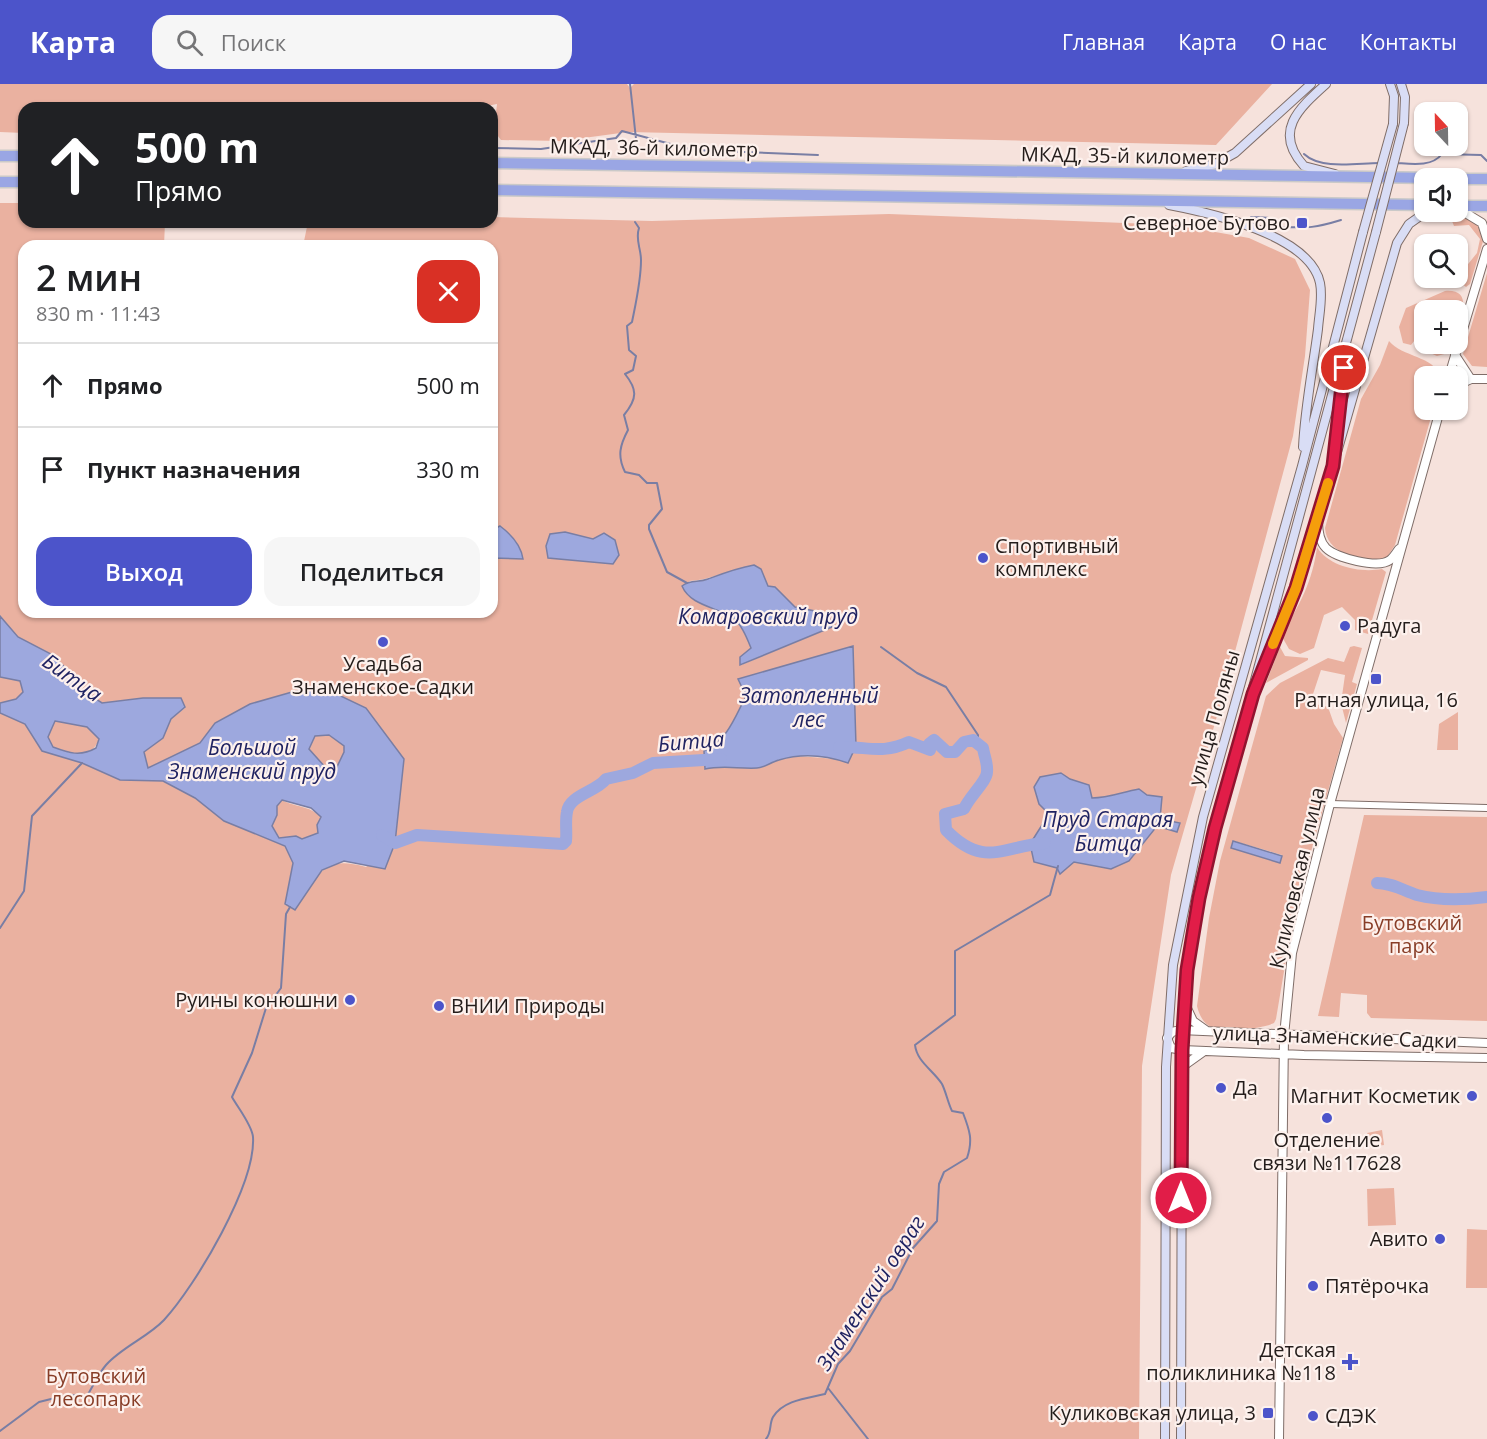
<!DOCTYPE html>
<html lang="ru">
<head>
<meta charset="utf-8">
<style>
	:root { --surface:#fff; --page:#f6f6f6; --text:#202124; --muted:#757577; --line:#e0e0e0; --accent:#4c54ca }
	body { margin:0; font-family:"Open Sans",sans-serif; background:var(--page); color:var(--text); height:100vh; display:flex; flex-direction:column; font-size:22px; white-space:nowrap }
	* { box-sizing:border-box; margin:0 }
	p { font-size:20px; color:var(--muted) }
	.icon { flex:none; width:33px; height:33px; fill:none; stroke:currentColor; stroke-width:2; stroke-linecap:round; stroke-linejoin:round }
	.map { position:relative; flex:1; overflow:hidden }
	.drawer { position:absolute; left:18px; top:156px; width:480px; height:378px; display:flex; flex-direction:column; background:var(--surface); border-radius:18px; box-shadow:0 2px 4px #0004 }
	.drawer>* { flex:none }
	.banner { position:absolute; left:18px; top:18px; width:480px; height:126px; border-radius:18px; box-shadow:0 2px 4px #0004; background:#202124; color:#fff; overflow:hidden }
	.needle { width:39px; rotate:338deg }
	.tools { position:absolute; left:1414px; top:18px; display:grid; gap:12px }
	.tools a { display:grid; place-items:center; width:54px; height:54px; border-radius:12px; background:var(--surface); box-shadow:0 2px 4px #0004; font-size:30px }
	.pin { position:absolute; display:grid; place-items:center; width:51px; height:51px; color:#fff; margin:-26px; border:3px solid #fff; border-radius:50%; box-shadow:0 2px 6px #0007 }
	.me { position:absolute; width:66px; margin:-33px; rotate:0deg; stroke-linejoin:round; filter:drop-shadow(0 0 4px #0008) }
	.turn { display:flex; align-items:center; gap:21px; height:126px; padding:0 18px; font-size:27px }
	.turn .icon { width:78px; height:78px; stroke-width:2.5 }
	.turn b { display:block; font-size:42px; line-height:51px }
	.round { display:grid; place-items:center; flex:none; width:63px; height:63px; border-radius:18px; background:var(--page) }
	.headline { display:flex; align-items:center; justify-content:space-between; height:102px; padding:0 18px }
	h1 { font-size:36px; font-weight:600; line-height:45px }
	.button { display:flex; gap:12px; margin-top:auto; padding:12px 18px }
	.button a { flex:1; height:69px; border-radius:18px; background:var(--accent); color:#fff; font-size:24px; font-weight:600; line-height:69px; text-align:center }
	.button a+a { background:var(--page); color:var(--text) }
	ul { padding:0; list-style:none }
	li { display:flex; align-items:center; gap:18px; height:84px; padding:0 18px; border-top:2px solid var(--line) }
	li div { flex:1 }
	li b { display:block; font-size:22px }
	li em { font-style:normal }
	header { display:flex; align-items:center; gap:36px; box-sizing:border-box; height:84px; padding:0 30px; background:var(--accent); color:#fff }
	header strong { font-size:28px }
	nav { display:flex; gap:33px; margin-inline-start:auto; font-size:21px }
	.search { width:420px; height:54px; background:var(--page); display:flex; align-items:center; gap:15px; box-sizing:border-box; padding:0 21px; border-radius:18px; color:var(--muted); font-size:22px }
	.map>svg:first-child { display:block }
	.green { fill:#eab1a0; fill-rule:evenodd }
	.water { fill:#9da8de; stroke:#797ea4; stroke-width:1.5; fill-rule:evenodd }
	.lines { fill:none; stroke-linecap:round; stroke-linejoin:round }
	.stream { stroke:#797ea4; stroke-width:2 }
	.river { stroke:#9da8de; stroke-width:12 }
	.minor-casing { stroke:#7f6d68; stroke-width:8 }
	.tertiary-casing { stroke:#7f6d68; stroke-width:10 }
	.secondary-casing { stroke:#7f6d68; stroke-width:10 }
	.trunk-casing { stroke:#cac9c8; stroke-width:13 }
	.minor { stroke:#fff; stroke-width:6 }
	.tertiary { stroke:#fff; stroke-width:8 }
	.secondary { stroke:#d9ddf5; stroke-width:8 }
	.trunk { stroke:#9aa6e4; stroke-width:10 }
	.secondary-bridge-casing { stroke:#7f6d68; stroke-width:10; stroke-linecap:butt }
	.secondary-bridge { stroke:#d9ddf5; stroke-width:8 }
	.route-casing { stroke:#92132f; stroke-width:15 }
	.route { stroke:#e11d48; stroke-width:10 }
	.slow { stroke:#f59e0b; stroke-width:10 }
	.poi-dot { fill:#4c54ca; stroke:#fdf1ed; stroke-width:2 }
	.labels { text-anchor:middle; stroke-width:4.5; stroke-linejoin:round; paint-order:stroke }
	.street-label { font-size:20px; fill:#241d1b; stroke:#fdf1ed }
	.poi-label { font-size:20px; fill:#241d1b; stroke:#fdf1ed; text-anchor:end }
	.park-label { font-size:20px; fill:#883d27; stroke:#fdf1ed }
	.water-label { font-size:21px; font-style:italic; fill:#202362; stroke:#fdf1ed }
</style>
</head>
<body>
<header>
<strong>Карта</strong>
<div class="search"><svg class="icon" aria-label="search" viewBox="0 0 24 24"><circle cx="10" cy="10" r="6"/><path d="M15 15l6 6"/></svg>Поиск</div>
<nav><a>Главная</a><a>Карта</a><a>О нас</a><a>Контакты</a></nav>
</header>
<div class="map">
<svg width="1487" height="1355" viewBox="0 0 1487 1355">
	<rect width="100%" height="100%" fill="#f6e2dc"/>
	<path class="green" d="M0 0H627L630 4 634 0H1272L1216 61 628 48 561 57 501 56 494 47 497 20 476 24H24V49L0 48Z
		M0 119H24V138H165L164 162H24V528H492V474L523 475 500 442 492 446V162H303L308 138H492V133L652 137 889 130 1176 141 1249 154 1295 175 1310 206 1305 272 1293 352 1226 601 1171 791 1142 982 1139 1355H0V629L25 640 42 667 82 679 120 696H162L195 714 224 737 285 762 293 779 285 820 295 826C319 793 319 770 366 783L395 759 404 675 292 608 250 620 215 639 200 659 148 684 144 668 163 654 171 635 185 624 143 614 102 619 82 606 74 592 51 570 18 553 0 532ZM565 448 593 455 546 462ZM754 481 761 485 768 502 775 503 795 523 806 524 832 543 741 581 751 564 744 548 732 532 713 526 689 497C711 496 731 485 754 481ZM853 563 854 595 836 675 798 672 777 676 759 684 720 682 706 685 705 667C727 656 735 633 746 612L739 595Z
		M1454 133C1471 133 1478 138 1484 154L1470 200 1466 203 1456 195 1477 169 1480 155 1469 141 1454 142 1452 137Z
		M1487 189V283L1472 282 1463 270Z
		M1445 207C1471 205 1463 227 1458 243V226H1425V252H1418L1411 261 1403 259 1399 243 1406 224Z
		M1389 257C1402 273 1434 272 1440 292H1425V326H1433L1395 461 1386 475C1364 477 1327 472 1325 444L1361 315 1380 281Z
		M1429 260H1453L1448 269 1437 272 1430 269Z
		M1317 463C1329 483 1361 489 1382 485L1386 488 1368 550 1355 546V536L1342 523 1324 531 1314 564 1300 570 1289 565 1281 551C1299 523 1313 496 1317 463Z
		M1354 562 1362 564 1352 598 1357 600 1346 639 1341 619 1345 591 1321 586 1311 616V619L1328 623 1334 640 1343 654 1294 828 1276 935 1274 939C1262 945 1221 949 1209 942 1202 937 1199 930 1197 922L1209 834 1220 777 1266 612 1280 599 1328 574 1344 578 1350 563ZM1234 757 1282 771 1280 778 1231 764Z
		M1280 563 1285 572 1308 574V576L1266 599Z
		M0 593 20 597 23 608 16 615 0 619Z
		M1458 628V666H1437L1439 640Z
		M55 636 87 643 99 655C91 677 70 669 53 663L48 653Z
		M329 651 344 662V668L335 687 326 684 309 665 315 652Z
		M282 716C296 724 309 721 321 733L319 749 302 755 296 752 280 754 272 742 277 731V722Z
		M1364 731 1487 733V937L1371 934 1367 929V911L1341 909 1339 933 1318 932Z
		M1382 1046 1384 1061 1369 1063 1367 1049Z
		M1394 1104 1396 1141 1368 1142 1367 1105Z
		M1467 1145 1487 1146V1204H1466Z"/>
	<path class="water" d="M500 442C512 451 521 461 523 475L492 474V446Z
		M565 448 593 455 604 449 615 456 619 471 613 480 548 474 546 462 550 450Z
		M754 481 761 485 768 502 775 503 795 523 825 529 829 533 832 543 740 581V573L751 564C747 554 741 538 730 532 715 523 690 521 682 502 691 495 698 499 708 495 724 489 737 484 754 481Z
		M0 532 18 553 51 570 74 592 82 606 102 619 143 614H181L185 623 171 635 163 654 144 668 148 684 200 659 215 639 250 620 292 608 322 603 366 624 404 675 395 759 385 785 344 777 322 786 295 826 285 820 293 779 285 762 224 737 195 714 163 697 120 696 82 679 42 667 25 640 0 629V619L16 615 23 608 20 597 0 593ZM55 637 87 643 99 655 96 664C80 673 69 669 53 663L48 653ZM329 651 344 662V668L335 687 326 684 309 665 315 652ZM282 716 311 724 321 733 317 741 318 749 302 755 296 752 279 754 272 742 277 731V722Z
		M853 562 856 662 848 679C825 671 802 669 779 676 771 678 764 684 757 684 739 685 723 681 705 685L704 667C727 657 735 633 746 612L738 595Z
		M1061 689 1070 695 1089 701 1092 714C1109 714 1122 708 1139 705L1147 711 1162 713 1160 735 1180 739 1177 748 1157 742 1129 777 1111 785 1074 778 1060 790 1057 784 1034 778 1030 760 1049 730 1039 720 1034 703 1040 693Z
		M1233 757 1282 772 1280 779 1231 764Z"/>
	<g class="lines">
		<path class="stream" d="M630 0 636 55
			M492 64 541 65 616 54 622 47 693 66 818 71
			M1304 70C1321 86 1357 79 1379 79
			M1397 79C1412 80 1432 83 1442 70L1481 71 1487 77
			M1251 133C1264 134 1275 131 1282 143 1309 144 1315 144 1341 136
			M635 138 639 144C635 156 641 164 641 176 641 197 636 218 632 238L627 242 629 266 636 272 633 286 625 290C637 305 638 314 624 331L628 346C620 361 617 372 625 388L639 391 647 399H657L662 425 649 441V445L667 488 687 499
			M881 563 917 589 946 603 978 651V659
			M0 844 24 807 32 732 82 679
			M828 1304 868 1355
			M0 1347 39 1318 67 1311 87 1312C93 1302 99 1289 106 1281 122 1263 148 1253 164 1236 196 1201 256 1100 253 1053 252 1041 238 1024 232 1013L252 969 266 924 281 904 286 830 290 823
			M766 1355C772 1348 769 1340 773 1333 783 1316 808 1314 825 1310L838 1280 850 1267 882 1213 892 1205 913 1164 937 1137 939 1100 944 1088 967 1074C973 1056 970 1047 963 1029L952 1027C948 1019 946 1008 942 1000 933 986 917 978 915 961L955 931V867L1050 811 1058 782"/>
		<path class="river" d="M839 663C867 662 881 671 909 658L930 666 929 660 934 656 947 668H955L964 658 973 656 983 664C984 672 988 679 987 688 987 697 969 713 964 725L945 730 946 746C984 785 1003 762 1045 759
			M382 751 395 759 417 751 563 760 566 757C567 748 565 737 567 728 569 711 596 708 606 695L633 689 653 679 721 675
			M1377 799C1392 799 1402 806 1417 811 1440 817 1464 816 1487 813"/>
		<g class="minor-casing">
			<path id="minor" d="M1330 720 1487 724"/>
		</g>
		<g class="tertiary-casing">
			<path id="tertiary" d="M1459 125 1482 139 1487 155
				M1455 271 1470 294
				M1450 289 1471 295H1487
				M1449 292 1487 165
				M1458 301 1471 295
				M1318 437C1318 447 1319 457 1326 464 1336 474 1378 485 1390 476 1393 474 1396 469 1399 465
				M1185 920 1193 937 1207 947
				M1487 959 1180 946 1172 948 1167 954 1171 964 1182 966 1304 971 1487 974
				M1182 983 1203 968
				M1279 1355 1284 952 1292 869 1330 720 1440 326"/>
		</g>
		<g class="secondary-casing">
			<path id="secondary" d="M1326 0C1298 25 1273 48 1304 82L1335 90
				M1390 0 1394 12 1393 40
				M1401 0 1405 13 1404 39
				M1186 87 1215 80 1235 69 1311 0
				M1169 121C1211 129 1310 151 1320 199 1323 214 1319 230 1318 245 1313 284 1305 323 1303 363
				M1336 358 1344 291
				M1266 578 1296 504 1319 431 1397 159 1409 140 1426 128
				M1165 1355 1166 983 1173 881 1203 733 1302 382 1363 148
				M1181 1355 1182 966 1187 886 1199 814 1215 744 1376 148"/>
		</g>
		<g class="trunk-casing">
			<path id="trunk" d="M0 72H24
				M492 79 1434 94
				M1458 95H1487
				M0 98H24
				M492 106 1425 121
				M1458 122H1487"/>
		</g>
		<use href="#minor" class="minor"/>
		<use href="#tertiary" class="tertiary"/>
		<use href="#secondary" class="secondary"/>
		<use href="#trunk" class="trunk"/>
		<g class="secondary-bridge-casing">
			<path id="secondary-bridge" d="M1363 148 1393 40
				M1376 148 1404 39"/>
		</g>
		<use href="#secondary-bridge" class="secondary-bridge"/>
	</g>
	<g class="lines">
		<g class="route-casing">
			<path id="route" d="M1181 1114 1182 966 1187 886 1199 814 1215 744 1253 610 1296 504 1333 382 1344 284"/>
		</g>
		<use href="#route" class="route"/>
		<path class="slow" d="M1273 560 1296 504 1328 399"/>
	</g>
	<g class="poi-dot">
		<rect x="1296" y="133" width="12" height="12" rx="3"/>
		<circle cx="983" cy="474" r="6"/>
		<circle cx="1345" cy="542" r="6"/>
		<circle cx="383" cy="558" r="6"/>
		<rect x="1370" y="589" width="12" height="12" rx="3"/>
		<circle cx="350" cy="916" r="6"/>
		<circle cx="439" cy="922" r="6"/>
		<circle cx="1221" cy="1004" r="6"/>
		<circle cx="1472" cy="1012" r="6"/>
		<circle cx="1327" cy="1034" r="6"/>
		<circle cx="1440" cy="1155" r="6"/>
		<circle cx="1313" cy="1202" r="6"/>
		<path d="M1347 1269h6v6h6v6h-6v6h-6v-6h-6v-6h6z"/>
		<rect x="1262" y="1323" width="12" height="12" rx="3"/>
		<circle cx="1313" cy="1332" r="6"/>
	</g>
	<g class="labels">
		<g class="street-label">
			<text transform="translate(654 64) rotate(1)" y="7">МКАД, 36-й километр</text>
			<text transform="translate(1125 72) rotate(1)" y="7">МКАД, 35-й километр</text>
			<text transform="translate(1214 634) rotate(-74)" y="7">улица Поляны</text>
			<text transform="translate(1297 794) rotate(-77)" y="7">Куликовская улица</text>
			<text transform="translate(1335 953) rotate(2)" y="7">улица Знаменские Садки</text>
		</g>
		<g class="poi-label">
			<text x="1290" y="146">Северное Бутово</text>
			<text x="995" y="469" text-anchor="start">Спортивный<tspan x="995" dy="23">комплекс</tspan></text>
			<text x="1357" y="549" text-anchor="start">Радуга</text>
			<text x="383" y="587" text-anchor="middle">Усадьба<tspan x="383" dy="23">Знаменское-Садки</tspan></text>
			<text x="1376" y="623" text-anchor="middle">Ратная улица, 16</text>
			<text x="338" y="923">Руины конюшни</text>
			<text x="451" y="929" text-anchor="start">ВНИИ Природы</text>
			<text x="1233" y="1011" text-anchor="start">Да</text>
			<text x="1460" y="1019">Магнит Косметик</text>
			<text x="1327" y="1063" text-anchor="middle">Отделение<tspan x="1327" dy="23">связи №117628</tspan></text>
			<text x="1428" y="1162">Авито</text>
			<text x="1325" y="1209" text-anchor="start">Пятёрочка</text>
			<text x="1336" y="1273">Детская<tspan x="1336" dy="23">поликлиника №118</tspan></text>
			<text x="1256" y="1336">Куликовская улица, 3</text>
			<text x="1325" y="1339" text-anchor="start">СДЭК</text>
		</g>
		<g class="park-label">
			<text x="1412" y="846">Бутовский<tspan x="1412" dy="23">парк</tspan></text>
			<text x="96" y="1299">Бутовский<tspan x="96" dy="23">лесопарк</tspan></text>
		</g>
		<g class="water-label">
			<text x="768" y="540">Комаровский пруд</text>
			<text transform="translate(72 594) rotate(35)" y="7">Битца</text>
			<text x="809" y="619">Затопленный<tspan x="809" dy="24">лес</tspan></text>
			<text transform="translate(691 658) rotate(-5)" y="7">Битца</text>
			<text x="252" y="671">Большой<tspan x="252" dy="24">Знаменский пруд</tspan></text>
			<text x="1108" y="743">Пруд Старая<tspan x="1108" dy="24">Битца</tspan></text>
			<text transform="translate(871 1209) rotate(-57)" y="7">Знаменский овраг</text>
		</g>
	</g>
</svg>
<div class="tools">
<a><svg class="needle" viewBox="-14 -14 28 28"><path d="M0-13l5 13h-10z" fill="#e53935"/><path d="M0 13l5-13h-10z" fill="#757577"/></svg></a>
<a><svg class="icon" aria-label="sound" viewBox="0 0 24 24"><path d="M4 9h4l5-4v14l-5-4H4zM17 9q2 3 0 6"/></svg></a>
<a><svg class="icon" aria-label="search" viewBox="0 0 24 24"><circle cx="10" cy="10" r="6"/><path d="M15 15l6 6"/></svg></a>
<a>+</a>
<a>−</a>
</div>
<div class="pin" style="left:1344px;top:284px;background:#d93025"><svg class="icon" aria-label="arrive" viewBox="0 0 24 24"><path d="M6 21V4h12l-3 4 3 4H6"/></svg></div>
<svg class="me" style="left:1181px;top:1114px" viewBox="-20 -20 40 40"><circle r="17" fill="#e11d48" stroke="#fff" stroke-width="3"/><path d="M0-11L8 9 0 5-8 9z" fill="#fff"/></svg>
<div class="banner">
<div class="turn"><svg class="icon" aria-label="ahead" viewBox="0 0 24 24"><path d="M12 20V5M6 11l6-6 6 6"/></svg><div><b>500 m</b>Прямо</div></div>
</div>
<section class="drawer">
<div class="headline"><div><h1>2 мин</h1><p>830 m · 11:43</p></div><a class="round" style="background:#d93025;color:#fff"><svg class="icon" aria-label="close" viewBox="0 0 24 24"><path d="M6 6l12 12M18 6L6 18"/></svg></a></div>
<ul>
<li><svg class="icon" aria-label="ahead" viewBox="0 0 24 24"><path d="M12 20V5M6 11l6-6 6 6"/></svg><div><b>Прямо</b></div><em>500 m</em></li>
<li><svg class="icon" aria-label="arrive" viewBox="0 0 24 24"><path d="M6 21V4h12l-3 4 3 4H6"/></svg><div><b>Пункт назначения</b></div><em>330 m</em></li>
</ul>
<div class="button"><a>Выход</a><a>Поделиться</a></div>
</section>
</div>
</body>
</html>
